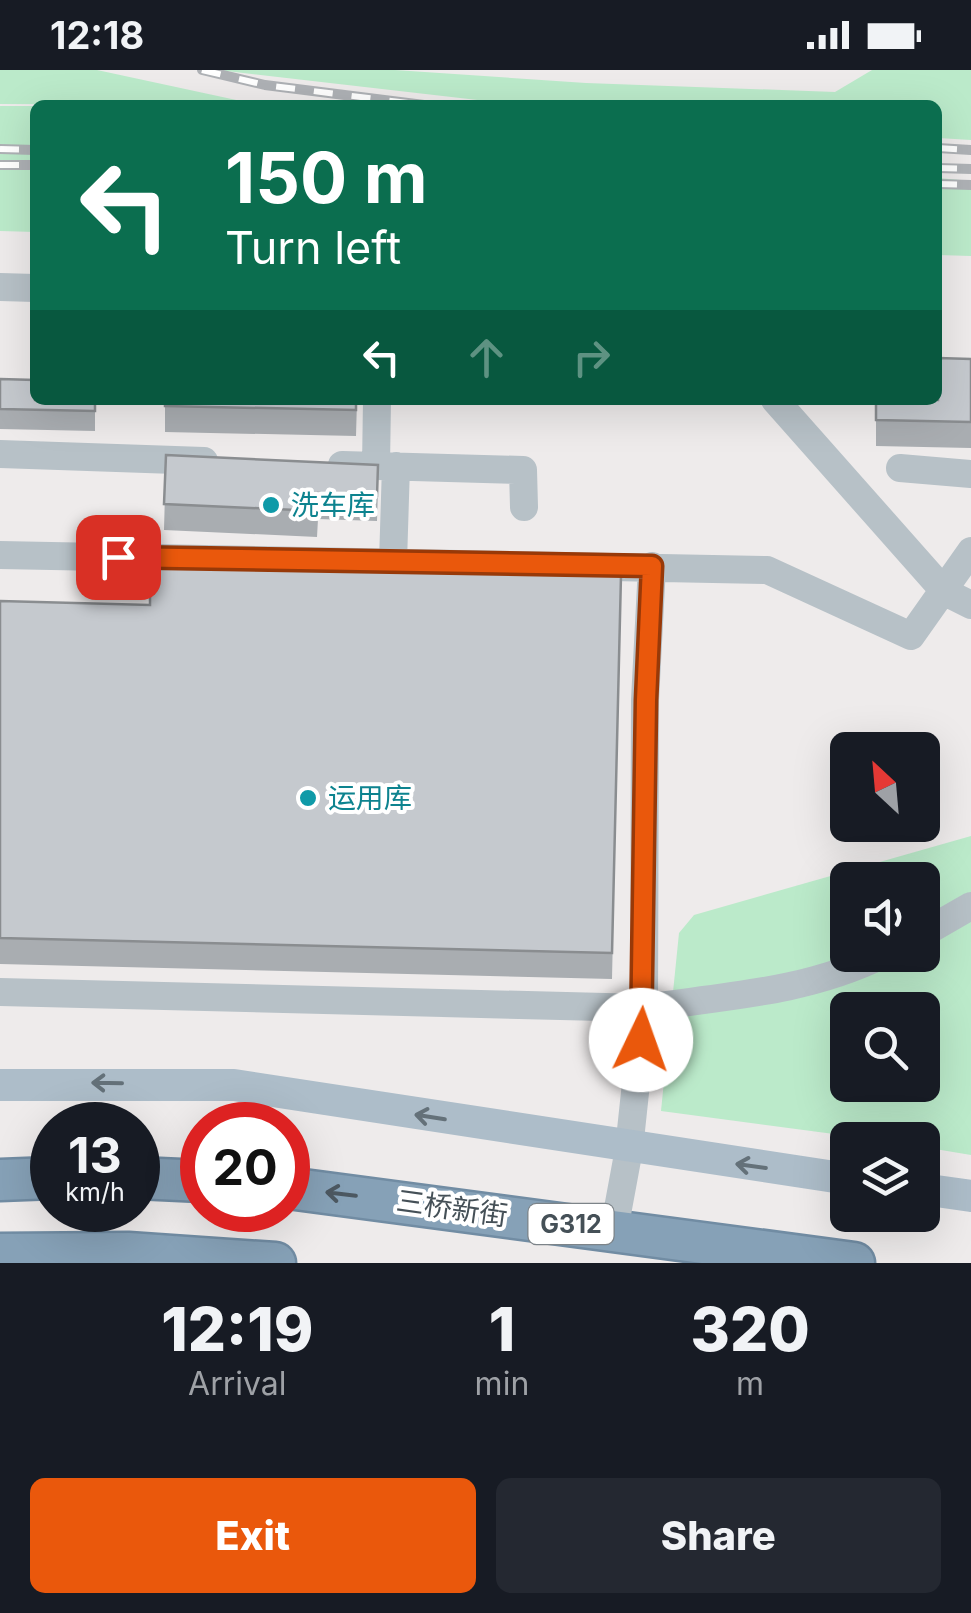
<!DOCTYPE html>
<html lang="en">
<head>
<meta charset="utf-8">
<style>
	:root { --surface:#171b24; --page:#242831; --text:#f1f3f6; --muted:#9ea1a6; --accent:#ea580c }
	body { margin:0; font-family:Inter,"Noto Sans SC",sans-serif; background:var(--page); color:var(--text); height:100vh; display:flex; flex-direction:column; font-size:38px; white-space:nowrap }
	* { box-sizing:border-box; margin:0 }
	p { font-size:32px; color:var(--muted) }
	.icon { flex:none; width:55px; height:55px; fill:none; stroke:currentColor; stroke-width:2; stroke-linecap:round; stroke-linejoin:round }
	.map { position:relative; height:1193px; overflow:hidden }
	.sheet { display:flex; flex-direction:column; background:var(--surface); flex:1 }
	.sheet>* { flex:none }
	.banner { position:absolute; left:30px; top:30px; width:912px; height:305px; border-radius:15px; box-shadow:0 10px 40px #0002; background:#0b6e4f; color:#fff; overflow:hidden }
	.needle { width:65px; rotate:334deg }
	.fabs { position:absolute; left:830px; top:662px; display:grid; gap:20px }
	.fabs a { display:grid; place-items:center; width:110px; height:110px; border-radius:15px; background:var(--surface); box-shadow:0 10px 40px #0002; font-size:50px }
	.speed { position:absolute; left:30px; top:1032px; display:flex; gap:20px; font-size:50px; font-weight:700; text-align:center }
	.speed>* { display:grid; place-content:center; width:130px; height:130px; border-radius:50%; background:var(--surface); box-shadow:0 10px 40px #0002; line-height:1 }
	.speed small { font-size:25px; font-weight:400 }
	.speed .limit { border:15px solid #d22; background:#fff; color:#111 }
	.pin { position:absolute; display:grid; place-items:center; width:85px; height:85px; color:#fff; margin:-42px; border-radius:20px; box-shadow:0 5px 15px #0006 }
	.me { position:absolute; width:110px; margin:-55px; rotate:3deg; stroke-linejoin:round; filter:drop-shadow(0 0 8px #0008) }
	.turn { display:flex; align-items:center; gap:35px; height:210px; padding:0 30px; font-size:45px }
	.turn .icon { width:130px; height:130px; stroke-width:2.5 }
	.turn b { display:block; font-size:70px; line-height:85px }
	.lanes { display:flex; align-items:center; height:95px; padding:0 30px; background:#0003; justify-content:center; gap:50px; direction:ltr }
	.lanes .off { opacity:.35 }
	.eta { display:flex; justify-content:space-evenly; align-items:center; height:170px; text-align:center }
	.eta b { font-size:60px; font-weight:800; line-height:70px }
	.cta { display:flex; gap:20px; margin-top:auto; padding:20px 30px }
	.cta a { flex:1; height:115px; border-radius:15px; background:var(--accent); color:#fff; font-size:40px; font-weight:800; line-height:115px; text-align:center }
	.cta a+a { background:var(--page); color:var(--text) }
	.status { display:flex; justify-content:space-between; align-items:center; height:70px; padding:0 50px; background:var(--surface); direction:ltr }
	.status svg { height:28px; fill:currentColor }
	.map>svg:first-child { display:block }
	.green { fill:#bbeaca; fill-rule:evenodd }
	.lines { fill:none; stroke-linecap:round; stroke-linejoin:round }
	.highway-casing { stroke:#718ca3; stroke-width:45 }
	.minor { stroke:#b7c1c7; stroke-width:28 }
	.major { stroke:#adbdc9; stroke-width:32 }
	.highway { stroke:#86a1b7; stroke-width:40 }
	.rail-casing { stroke:#aeb1b5; stroke-width:10 }
	.rail { stroke:#fff; stroke-width:6; stroke-dasharray:19; stroke-linecap:butt }
	.wall { fill:#a9adb1 }
	.building { fill:#c5c9ce; stroke:#8a8d90; stroke-width:2.5 }
	.oneway { stroke:#647179 }
	.oneway2 { stroke:#4c5861 }
	.route-casing { stroke:#983908; stroke-width:25 }
	.route { stroke:#ea580c; stroke-width:18 }
	.culture-dot { fill:#0f9aa8; stroke:#fff; stroke-width:4 }
	.labels { text-anchor:middle; stroke-width:8; stroke-linejoin:round; paint-order:stroke }
	.shield { fill:#fff; stroke:#7d8489; stroke-width:2.5 }
	.shield-label { font-size:25px; font-weight:bold; fill:#455057 }
	.culture-label { font-size:28px; fill:#0d838f; stroke:#fff; text-anchor:start }
	.street-label { font-size:28px; fill:#455057; stroke:#fff }
</style>
</head>
<body>
<div class="status"><b>12:18</b><svg viewBox="0 0 49 12"><path d="M0 12V9h3v3zM5 12V6h3v6zM10 12V3h3v9zM15 12V0h3v12zM26 1h20v11H26zM47 4h2v5h-2z"/></svg></div>
<div class="map">
<svg width="971" height="1193" viewBox="0 0 971 1193">
	<rect width="100%" height="100%" fill="#eeebeb"/>
	<path class="green" d="M0 0H97L259 35 0 34Z
		M218 0H395L586 13 835 22 872 0H971V70L938 68V35H521Z
		M0 36H35V162L0 161Z
		M938 108 971 111V186L938 185Z
		M971 766V1085L923 1077 922 1070H879L661 1041 679 863 694 845ZM848 810H922V885H848ZM848 940H922V1015H848Z"/>
	<g class="lines">
		<g class="highway-casing">
			<path id="highway" d="M138 1108 202 1111
				M0 1110 52 1108
				M288 1118 854 1193
				M0 1184 128 1183 275 1193"/>
		</g>
		<path class="minor" d="M0 217 35 218
			M775 330 945 522 971 535
			M0 384 204 391
			M342 395 523 400 524 437
			M376 396 377 330
			M900 398 971 404
			M0 485 767 500 911 566 971 481
			M393 492 396 396
			M652 496 645 630 644 938C726 926 807 922 882 885
			M922 864 971 836
			M0 922 644 938 629 1079 614 1160"/>
		<path class="major" d="M0 1015H234L848 1109
			M922 1119 971 1126"/>
		<use href="#highway" class="highway"/>
		<g class="rail-casing">
			<path id="rail" d="M202 0 265 15 424 35
				M938 78 971 80
				M0 79 35 80
				M0 95H35
				M938 98 971 99
				M938 114 971 115"/>
		</g>
		<use href="#rail" class="rail"/>
	</g>
	<path class="wall" d="M971 289V378L876 376V330Z
		M0 309 95 330V361L0 359Z
		M165 330H357L356 366 165 362Z
		M166 385 378 421 377 451 318 449 317 467 164 460Z
		M621 505 612 909 0 894V531L150 535Z"/>
	<path class="building" d="M938 288 971 289V352L876 350V330H938Z
		M0 309 35 310V330H95V341L0 339Z
		M165 330H356V340L165 336Z
		M166 385 378 395 377 426 318 423 317 441 164 434Z
		M150 496 621 505 612 883 0 868V531L150 535Z"/>
	<defs><path id="oneway-shaft" d="M-6 0H5M1.5-3L5.5 0L1.5 3" fill="none" stroke-width="1.6" stroke-linecap="round" stroke-linejoin="round" transform="scale(2.5)"/></defs>
	<g class="oneway">
		<use href="#oneway-shaft" transform="translate(107 1013) rotate(-179)"/>
		<use href="#oneway-shaft" transform="translate(430 1047) rotate(-171)"/>
		<use href="#oneway-shaft" transform="translate(751 1096) rotate(-172)"/>
	</g>
	<use class="oneway2" href="#oneway-shaft" transform="translate(341 1124) rotate(-173)"/>
	<g class="lines">
		<g class="route-casing">
			<path id="route" d="M118 487 652 496 646 630 641 970"/>
		</g>
		<use href="#route" class="route"/>
	</g>
	<g class="culture-dot">
		<circle cx="271" cy="435" r="10"/>
		<circle cx="308" cy="728" r="10"/>
	</g>
	<g class="labels">
		<rect class="shield" x="528.5" y="1134" width="85" height="40" rx="8"/>
		<g class="shield-label">
			<text x="571" y="1163">G312</text>
		</g>
		<g class="culture-label">
			<text x="291" y="445">洗车库</text>
			<text x="328" y="738">运用库</text>
		</g>
		<g class="street-label">
			<text transform="translate(452 1138) rotate(8)" y="10">三桥新街</text>
		</g>
	</g>
</svg>
<div class="fabs">
<a><svg class="needle" viewBox="-14 -14 28 28"><path d="M0-13l5 13h-10z" fill="#e53935"/><path d="M0 13l5-13h-10z" fill="#9ea1a6"/></svg></a>
<a><svg class="icon" aria-label="sound" viewBox="0 0 24 24"><path d="M4 9h4l5-4v14l-5-4H4zM17 9q2 3 0 6"/></svg></a>
<a><svg class="icon" aria-label="search" viewBox="0 0 24 24"><circle cx="10" cy="10" r="6"/><path d="M15 15l6 6"/></svg></a>
<a><svg class="icon" aria-label="layers" viewBox="0 0 24 24"><path d="M12 4l9 5-9 5-9-5zM3 14l9 5 9-5"/></svg></a>
</div>
<div class="speed"><div>13<small>km/h</small></div><div class="limit">20</div></div>
<div class="pin" style="left:118px;top:487px;background:#d93025"><svg class="icon" aria-label="arrive" viewBox="0 0 24 24"><path d="M6 21V4h12l-3 4 3 4H6"/></svg></div>
<svg class="me" style="left:641px;top:970px" viewBox="-20 -20 40 40"><circle r="19" fill="#fff"/><path d="M0-13L10 11 0 6-10 11z" fill="#ea580c"/></svg>
<div class="banner">
<div class="turn"><svg class="icon" aria-label="left" viewBox="0 0 24 24"><path d="M17 20v-9H6M10 6l-5 5 5 5"/></svg><div><b>150 m</b>Turn left</div></div>
<div class="lanes"><svg class="icon" aria-label="left" viewBox="0 0 24 24"><path d="M17 20v-9H6M10 6l-5 5 5 5"/></svg><svg class="icon off" aria-label="ahead" viewBox="0 0 24 24"><path d="M12 20V5M6 11l6-6 6 6"/></svg><svg class="icon off" aria-label="right" viewBox="0 0 24 24"><path d="M7 20v-9h11M14 6l5 5-5 5"/></svg></div>
</div>
</div>
<section class="sheet">
<div class="eta">
<div><b>12:19</b><p>Arrival</p></div>
<div><b>1</b><p>min</p></div>
<div><b>320</b><p>m</p></div>
</div>
<div class="cta"><a>Exit</a><a>Share</a></div>
</section>
</body>
</html>
